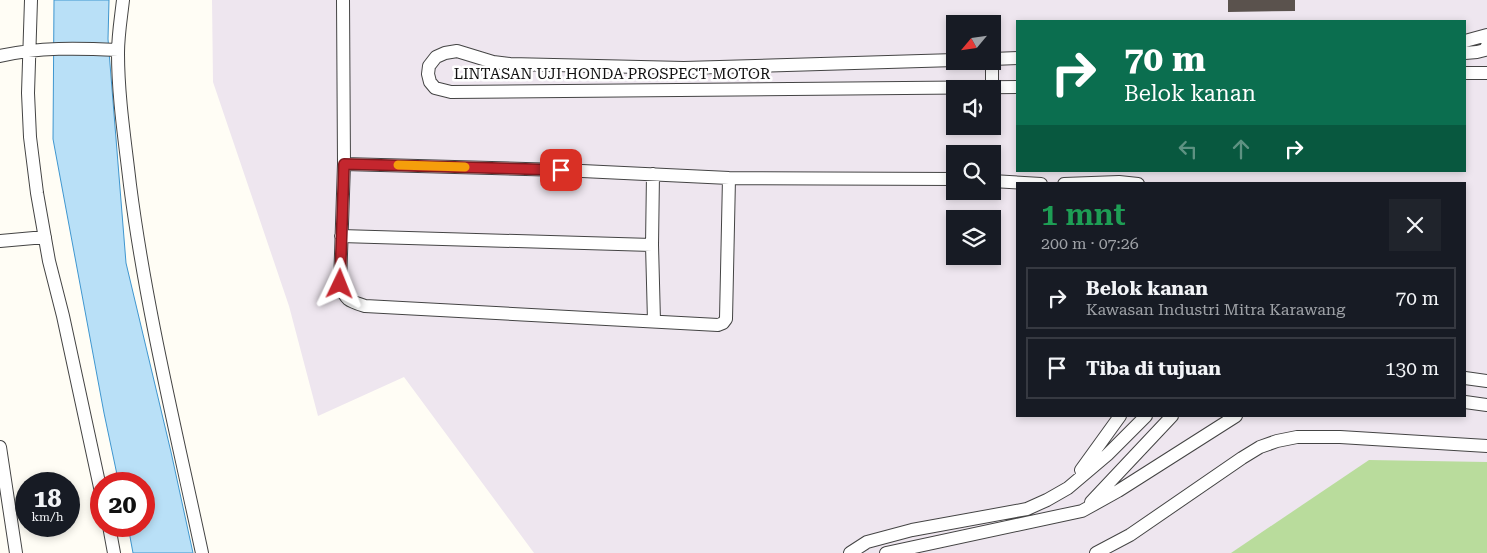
<!DOCTYPE html>
<html lang="id">
<head>
<meta charset="utf-8">
<style>
	:root { --surface:#171b24; --page:#20242c; --text:#f1f3f6; --muted:#9ea1a6; --line:#363941 }
	body { margin:0; font-family:"Roboto Serif",serif; background:var(--page); color:var(--text); height:100vh; display:flex; flex-direction:column; font-size:19px; white-space:nowrap }
	* { box-sizing:border-box; margin:0 }
	p { font-size:16px; color:var(--muted) }
	.icon { flex:none; width:28px; height:28px; fill:none; stroke:currentColor; stroke-width:2; stroke-linecap:round; stroke-linejoin:round }
	.map { position:relative; flex:1; overflow:hidden }
	.side { position:absolute; left:1016px; top:182px; width:450px; height:235px; display:flex; flex-direction:column; background:var(--surface); border-radius:0px; box-shadow:0 2px 8px #0003 }
	.side>* { flex:none }
	.hud { position:absolute; left:1016px; top:20px; width:450px; height:152px; border-radius:0px; box-shadow:0 2px 8px #0003; background:#0b6e4f; color:#fff; overflow:hidden }
	.needle { width:32px; rotate:241deg }
	.fabs { position:absolute; left:946px; top:15px; display:grid; gap:10px }
	.fabs a { display:grid; place-items:center; width:55px; height:55px; border-radius:0px; background:var(--surface); box-shadow:0 2px 8px #0003; font-size:25px }
	.speed { position:absolute; left:15px; top:472px; display:flex; gap:10px; font-size:25px; font-weight:700; text-align:center }
	.speed>* { display:grid; place-content:center; width:65px; height:65px; border-radius:50%; background:var(--surface); box-shadow:0 2px 8px #0003; line-height:1 }
	.speed small { font-size:12px; font-weight:400 }
	.speed .limit { border:8px solid #d22; background:#fff; color:#111 }
	.pin { position:absolute; display:grid; place-items:center; width:42px; height:42px; color:#fff; margin:-21px; border-radius:10px; box-shadow:0 2px 8px #0006 }
	.me { position:absolute; width:55px; margin:-28px; rotate:2deg; stroke-linejoin:round; filter:drop-shadow(0 0 4px #0008) }
	.turn { display:flex; align-items:center; gap:18px; height:105px; padding:0 25px; font-size:22px }
	.turn .icon { width:65px; height:65px; stroke-width:2.5 }
	.turn b { display:block; font-size:35px; line-height:42px }
	.lanes { display:flex; align-items:center; height:48px; padding:0 25px; background:#0003; justify-content:center; gap:25px; direction:ltr }
	.lanes .off { opacity:.35 }
	.round { display:grid; place-items:center; flex:none; width:52px; height:52px; border-radius:0px; background:var(--page) }
	.overview { display:flex; align-items:center; justify-content:space-between; height:85px; padding:0 25px }
	h1 { font-size:30px; font-weight:600; line-height:38px; color:#1e9e55 }
	ul { padding:0; list-style:none }
	li { display:flex; align-items:center; gap:15px; height:62px; margin:0 10px 8px; padding:0 15px; border:2px solid var(--line); border-radius:0px }
	li div { flex:1 }
	li b { display:block; font-size:19px }
	li em { font-style:normal }
	.map>svg:first-child { display:block }
	.industrial { fill:#eee6ef; fill-rule:evenodd }
	.forest { fill:#b9dc9c }
	.water { fill:#b9e0f7; stroke:#3f96cf }
	.building { fill:#5a524d }
	.lines { fill:none; stroke-linecap:round; stroke-linejoin:round }
	.minor-casing { stroke:#444; stroke-width:14 }
	.minor { stroke:#fff; stroke-width:12 }
	.route-casing { stroke:#7f191e; stroke-width:12 }
	.route { stroke:#c4262e; stroke-width:9 }
	.slow { stroke:#f59e0b; stroke-width:9 }
	.labels { text-anchor:middle; stroke-width:5; stroke-linejoin:round; paint-order:stroke }
	.street-label { font-size:15px; fill:#111; stroke:#fff }
</style>
</head>
<body>
<div class="map">
<svg width="1487" height="553" viewBox="0 0 1487 553">
	<rect width="100%" height="100%" fill="#fffdf5"/>
	<path class="industrial" d="M212 0H1487V553H534L404 377 318 416 289 306 213 82ZM1018 21H1465V171H1018ZM955 24H992V61H955ZM955 89H992V126H955ZM955 154H992V191H955ZM1018 184H1465V416H1018ZM955 219H992V256H955Z"/>
	<path class="forest" d="M1369 460 1487 462V553H1231Z"/>
	<path class="water" d="M54 0H109L108 39 126 263 171 452 193 553H133L128 526H144V484H119L104 413 53 139Z"/>
	<path class="building" d="M1228 0H1295V11L1228 12Z"/>
	<g class="lines">
		<g class="minor-casing">
			<path id="minor" d="M31 0 28 93 30 137 37 193 49 261 63 316 101 492
				M123 0C121 18 118 35 118 53 118 97 125 141 130 185 146 309 176 431 202 553
				M343 0 344 164 340 284C345 300 349 301 365 306L718 325 723 323 726 319 729 178
				M1465 41 1487 35
				M1465 53 1477 52 1485 50 1487 46
				M0 56C39 47 78 48 118 50
				M992 59 1018 58
				M955 60 684 68 510 64 493 62 457 51 445 53 436 57 429 66 428 74 430 82 435 88 451 92 1018 87
				M1465 73H1487
				M992 88V61
				M344 164 561 170 729 178 955 179
				M992 181 1041 184
				M1064 184 1119 182 1138 184
				M341 236 652 245 654 321
				M0 241 45 237
				M652 245 653 174
				M1465 378 1487 381
				M1465 402 1487 405
				M0 447 16 553
				M1081 470 1120 416
				M1091 502 1172 416
				M109 526 114 553
				M850 553 867 542 912 530 1027 509 1047 500 1068 488 1107 455 1146 416
				M886 553 1082 511 1118 491 1236 416
				M1096 553 1130 535 1242 458 1260 447 1277 441 1297 437H1340L1487 446"/>
		</g>
		<use href="#minor" class="minor"/>
	</g>
	<g class="lines">
		<g class="route-casing">
			<path id="route" d="M340 284 344 164 561 170"/>
		</g>
		<use href="#route" class="route"/>
		<path class="slow" d="M398 165 465 167"/>
	</g>
	<g class="labels">
		<g class="street-label">
			<text x="612" y="79">LINTASAN UJI HONDA PROSPECT MOTOR</text>
		</g>
	</g>
</svg>
<div class="fabs">
<a><svg class="needle" viewBox="-14 -14 28 28"><path d="M0-13l5 13h-10z" fill="#e53935"/><path d="M0 13l5-13h-10z" fill="#9ea1a6"/></svg></a>
<a><svg class="icon" aria-label="sound" viewBox="0 0 24 24"><path d="M4 9h4l5-4v14l-5-4H4zM17 9q2 3 0 6"/></svg></a>
<a><svg class="icon" aria-label="search" viewBox="0 0 24 24"><circle cx="10" cy="10" r="6"/><path d="M15 15l6 6"/></svg></a>
<a><svg class="icon" aria-label="layers" viewBox="0 0 24 24"><path d="M12 4l9 5-9 5-9-5zM3 14l9 5 9-5"/></svg></a>
</div>
<div class="speed"><div>18<small>km/h</small></div><div class="limit">20</div></div>
<div class="pin" style="left:561px;top:170px;background:#d93025"><svg class="icon" aria-label="arrive" viewBox="0 0 24 24"><path d="M6 21V4h12l-3 4 3 4H6"/></svg></div>
<svg class="me" style="left:340px;top:284px" viewBox="-20 -20 40 40"><path d="M0-17L14 15 0 8-14 15z" fill="#c4262e" stroke="#fff" stroke-width="4"/></svg>
<div class="hud">
<div class="turn"><svg class="icon" aria-label="right" viewBox="0 0 24 24"><path d="M7 20v-9h11M14 6l5 5-5 5"/></svg><div><b>70 m</b>Belok kanan</div></div>
<div class="lanes"><svg class="icon off" aria-label="left" viewBox="0 0 24 24"><path d="M17 20v-9H6M10 6l-5 5 5 5"/></svg><svg class="icon off" aria-label="ahead" viewBox="0 0 24 24"><path d="M12 20V5M6 11l6-6 6 6"/></svg><svg class="icon" aria-label="right" viewBox="0 0 24 24"><path d="M7 20v-9h11M14 6l5 5-5 5"/></svg></div>
</div>
<section class="side">
<div class="overview"><div><h1>1 mnt</h1><p>200 m · 07:26</p></div><a class="round"><svg class="icon" aria-label="close" viewBox="0 0 24 24"><path d="M6 6l12 12M18 6L6 18"/></svg></a></div>
<ul>
<li><svg class="icon" aria-label="right" viewBox="0 0 24 24"><path d="M7 20v-9h11M14 6l5 5-5 5"/></svg><div><b>Belok kanan</b><p>Kawasan Industri Mitra Karawang</p></div><em>70 m</em></li>
<li><svg class="icon" aria-label="arrive" viewBox="0 0 24 24"><path d="M6 21V4h12l-3 4 3 4H6"/></svg><div><b>Tiba di tujuan</b></div><em>130 m</em></li>
</ul>
</section>
</div>
</body>
</html>
